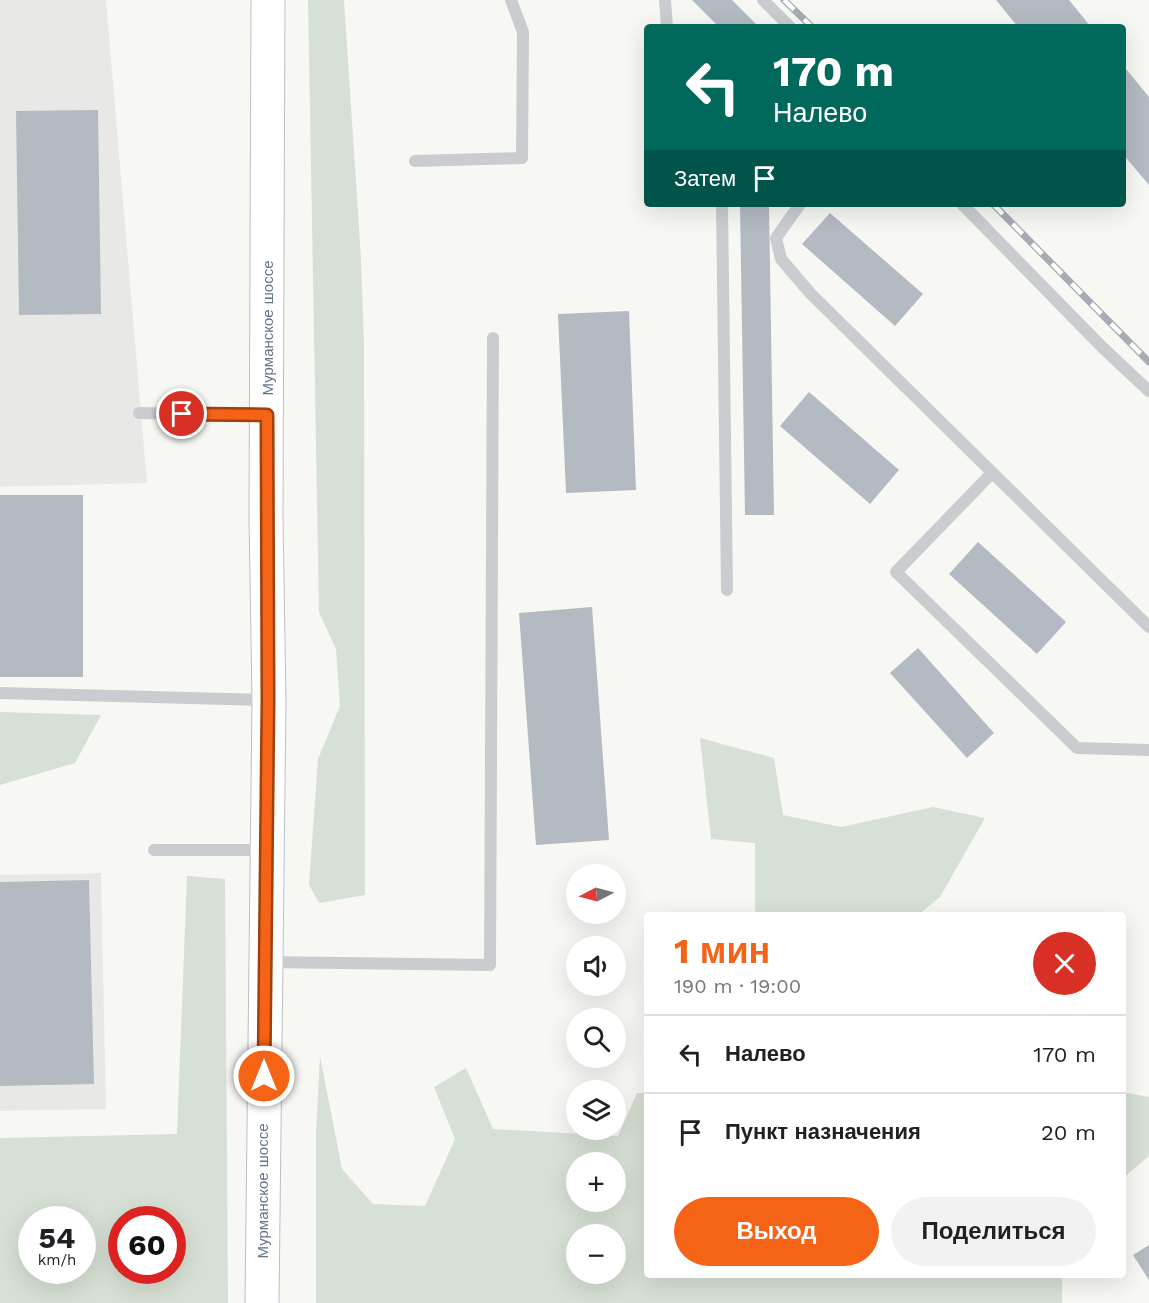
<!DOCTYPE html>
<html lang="ru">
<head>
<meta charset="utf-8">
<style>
	:root { --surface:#fff; --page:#f2f2f2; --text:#202124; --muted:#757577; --line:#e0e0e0; --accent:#f56316 }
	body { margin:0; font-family:"Work Sans",sans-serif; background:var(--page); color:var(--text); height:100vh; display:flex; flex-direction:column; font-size:22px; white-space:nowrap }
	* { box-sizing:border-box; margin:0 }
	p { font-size:20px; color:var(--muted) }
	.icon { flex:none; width:33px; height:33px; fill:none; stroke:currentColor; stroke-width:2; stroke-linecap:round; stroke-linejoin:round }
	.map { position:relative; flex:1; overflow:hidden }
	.panel { position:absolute; left:644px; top:912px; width:482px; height:366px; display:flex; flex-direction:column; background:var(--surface); border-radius:6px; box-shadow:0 6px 24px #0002 }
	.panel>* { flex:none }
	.top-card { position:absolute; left:644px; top:24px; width:482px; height:183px; border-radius:6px; box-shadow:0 6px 24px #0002; background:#00695c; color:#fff; overflow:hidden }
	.needle { width:39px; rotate:264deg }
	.tools { position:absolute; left:566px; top:864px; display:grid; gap:12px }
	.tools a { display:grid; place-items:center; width:60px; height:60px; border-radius:50%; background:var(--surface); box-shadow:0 6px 24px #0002; font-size:30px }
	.speed { position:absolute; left:18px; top:1206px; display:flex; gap:12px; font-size:30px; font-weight:700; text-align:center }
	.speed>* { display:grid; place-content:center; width:78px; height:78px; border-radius:50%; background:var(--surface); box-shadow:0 6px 24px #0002; line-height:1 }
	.speed small { font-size:15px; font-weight:400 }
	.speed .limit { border:9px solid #d22; background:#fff; color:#111 }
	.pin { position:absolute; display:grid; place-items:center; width:51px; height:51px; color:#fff; margin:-26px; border:3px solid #fff; border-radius:50%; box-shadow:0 2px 6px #0007 }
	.me { position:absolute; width:66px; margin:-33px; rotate:0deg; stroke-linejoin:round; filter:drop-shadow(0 0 4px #0008) }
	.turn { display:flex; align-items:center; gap:21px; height:126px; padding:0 30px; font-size:27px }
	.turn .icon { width:78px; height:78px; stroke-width:2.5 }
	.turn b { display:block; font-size:42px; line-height:51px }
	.then { display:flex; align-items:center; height:57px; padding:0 30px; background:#0003; gap:12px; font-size:22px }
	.round { display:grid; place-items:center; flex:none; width:63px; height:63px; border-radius:32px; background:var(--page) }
	.head { display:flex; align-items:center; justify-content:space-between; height:102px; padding:0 30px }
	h1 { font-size:36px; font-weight:700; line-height:45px; color:var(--accent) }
	.cta { display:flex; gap:12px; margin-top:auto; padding:12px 30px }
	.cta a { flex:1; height:69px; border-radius:36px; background:var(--accent); color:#fff; font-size:24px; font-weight:700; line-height:69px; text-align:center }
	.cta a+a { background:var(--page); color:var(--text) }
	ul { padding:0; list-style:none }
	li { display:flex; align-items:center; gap:18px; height:78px; padding:0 30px; border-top:2px solid var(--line) }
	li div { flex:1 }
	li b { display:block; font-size:22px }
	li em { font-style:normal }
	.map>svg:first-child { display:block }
	.built { fill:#e8e9e7 }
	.green { fill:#d7e0d4; fill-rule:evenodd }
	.building { fill:#b3bac1 }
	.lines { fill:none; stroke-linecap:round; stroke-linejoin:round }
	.primary-casing { stroke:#bcbfc3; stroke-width:35 }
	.lane { stroke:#cacdd0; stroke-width:12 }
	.primary { stroke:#fff; stroke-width:33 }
	.rail-casing { stroke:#a6acb3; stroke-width:7 }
	.rail { stroke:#fff; stroke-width:4.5; stroke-dasharray:14; stroke-linecap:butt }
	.route-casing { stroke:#9f400e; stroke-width:15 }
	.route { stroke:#f56316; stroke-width:10 }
	.labels { text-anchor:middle; stroke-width:6; stroke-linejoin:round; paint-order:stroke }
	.street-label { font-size:15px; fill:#637488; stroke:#fff }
</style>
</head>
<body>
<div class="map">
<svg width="1149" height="1303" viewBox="0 0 1149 1303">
	<rect width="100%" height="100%" fill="#f7f8f4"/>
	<path class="built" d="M0 0H106L147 483 0 487Z
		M101 873 106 1109 0 1111V875Z"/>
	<path class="green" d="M308 0H344L361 258 364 345 365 895 319 903 309 885 318 759 340 706 336 649 319 612Z
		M0 712 101 715 75 763 0 785Z
		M700 738 774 758 783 815 841 827 933 807 985 818 940 897 918 915H755V843L711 839Z
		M187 876 225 879 228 1303H0V1138L177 1134ZM32 1220H82V1270H32ZM122 1220H172V1270H122Z
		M320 1056 342 1169 373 1204 425 1206 455 1139 434 1087 466 1068 493 1129 618 1136 637 1093H646V1275H1062V1303H316V1132ZM576 1162H615V1202H576ZM576 1234H615V1274H576Z
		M1122 1092 1149 1097V1156L1122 1179Z"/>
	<path class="building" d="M692 0H732L759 27H719Z
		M996 0H1069L1091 27H1018Z
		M1122 64 1149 97V185L1122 153Z
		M98 110 101 314 19 315 16 111Z
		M740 204H769L774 515H745Z
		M830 213 923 294 895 326 802 244Z
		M629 311 636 490 566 493 558 314Z
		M809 392 899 470 870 504 780 426Z
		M0 495H83V677H0Z
		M978 542 1066 622 1037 654 949 574Z
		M592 607 609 840 536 845 519 613Z
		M918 648 994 733 967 758 890 673Z
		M89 880 94 1084 0 1086V882Z
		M1149 1245V1280L1133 1255Z"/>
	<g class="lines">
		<g class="primary-casing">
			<path id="primary" d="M262 1303 269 701 266 517 268 0"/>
		</g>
		<path class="lane" d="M665 0 667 27
			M763 0 790 27
			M415 161 522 158 523 32 511 0
			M722 204 727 590
			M800 204 776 238 781 259 810 293 1149 627
			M962 204 1102 347 1149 391
			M139 413 266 415
			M992 473 896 572 1077 748 1149 750
			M0 693 267 700
			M154 850H266
			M266 962 490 965 493 338"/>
		<use href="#primary" class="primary"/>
		<g class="rail-casing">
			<path id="rail" d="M784 0 812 27
				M993 204 1149 362"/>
		</g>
		<use href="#rail" class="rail"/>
	</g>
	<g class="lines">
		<g class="route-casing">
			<path id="route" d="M182 414 267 415 268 700 264 1076"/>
		</g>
		<use href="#route" class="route"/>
	</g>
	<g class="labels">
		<g class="street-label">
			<text transform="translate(268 328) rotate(-90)" y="5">Мурманское шоссе</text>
			<text transform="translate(263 1191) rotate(-90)" y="5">Мурманское шоссе</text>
		</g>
	</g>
</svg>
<div class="tools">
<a><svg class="needle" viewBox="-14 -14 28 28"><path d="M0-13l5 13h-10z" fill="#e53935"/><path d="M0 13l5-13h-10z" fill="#757577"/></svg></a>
<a><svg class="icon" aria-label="sound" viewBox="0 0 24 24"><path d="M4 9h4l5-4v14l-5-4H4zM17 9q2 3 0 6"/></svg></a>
<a><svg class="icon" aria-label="search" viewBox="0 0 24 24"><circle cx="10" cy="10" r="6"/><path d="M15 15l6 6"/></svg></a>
<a><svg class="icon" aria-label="layers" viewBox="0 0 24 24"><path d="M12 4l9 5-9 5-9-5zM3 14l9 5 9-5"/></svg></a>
<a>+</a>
<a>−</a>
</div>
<div class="speed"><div>54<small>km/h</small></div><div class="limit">60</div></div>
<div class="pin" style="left:182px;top:414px;background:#d93025"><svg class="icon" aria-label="arrive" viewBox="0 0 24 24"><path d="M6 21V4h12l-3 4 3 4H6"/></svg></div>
<svg class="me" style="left:264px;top:1076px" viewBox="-20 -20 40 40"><circle r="17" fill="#f56316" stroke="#fff" stroke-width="3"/><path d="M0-11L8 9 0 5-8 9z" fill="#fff"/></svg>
<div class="top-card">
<div class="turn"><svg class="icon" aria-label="left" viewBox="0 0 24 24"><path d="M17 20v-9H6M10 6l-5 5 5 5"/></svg><div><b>170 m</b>Налево</div></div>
<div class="then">Затем<svg class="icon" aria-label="arrive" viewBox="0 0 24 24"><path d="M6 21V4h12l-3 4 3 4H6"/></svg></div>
</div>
<section class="panel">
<div class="head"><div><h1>1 мин</h1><p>190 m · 19:00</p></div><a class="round" style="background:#d93025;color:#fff"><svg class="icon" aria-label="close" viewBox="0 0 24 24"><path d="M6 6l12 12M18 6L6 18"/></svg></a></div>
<ul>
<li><svg class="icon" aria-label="left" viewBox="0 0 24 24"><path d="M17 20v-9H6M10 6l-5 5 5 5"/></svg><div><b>Налево</b></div><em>170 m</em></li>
<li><svg class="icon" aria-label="arrive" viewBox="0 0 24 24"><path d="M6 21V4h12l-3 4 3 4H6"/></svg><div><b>Пункт назначения</b></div><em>20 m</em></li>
</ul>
<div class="cta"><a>Выход</a><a>Поделиться</a></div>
</section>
</div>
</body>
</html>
